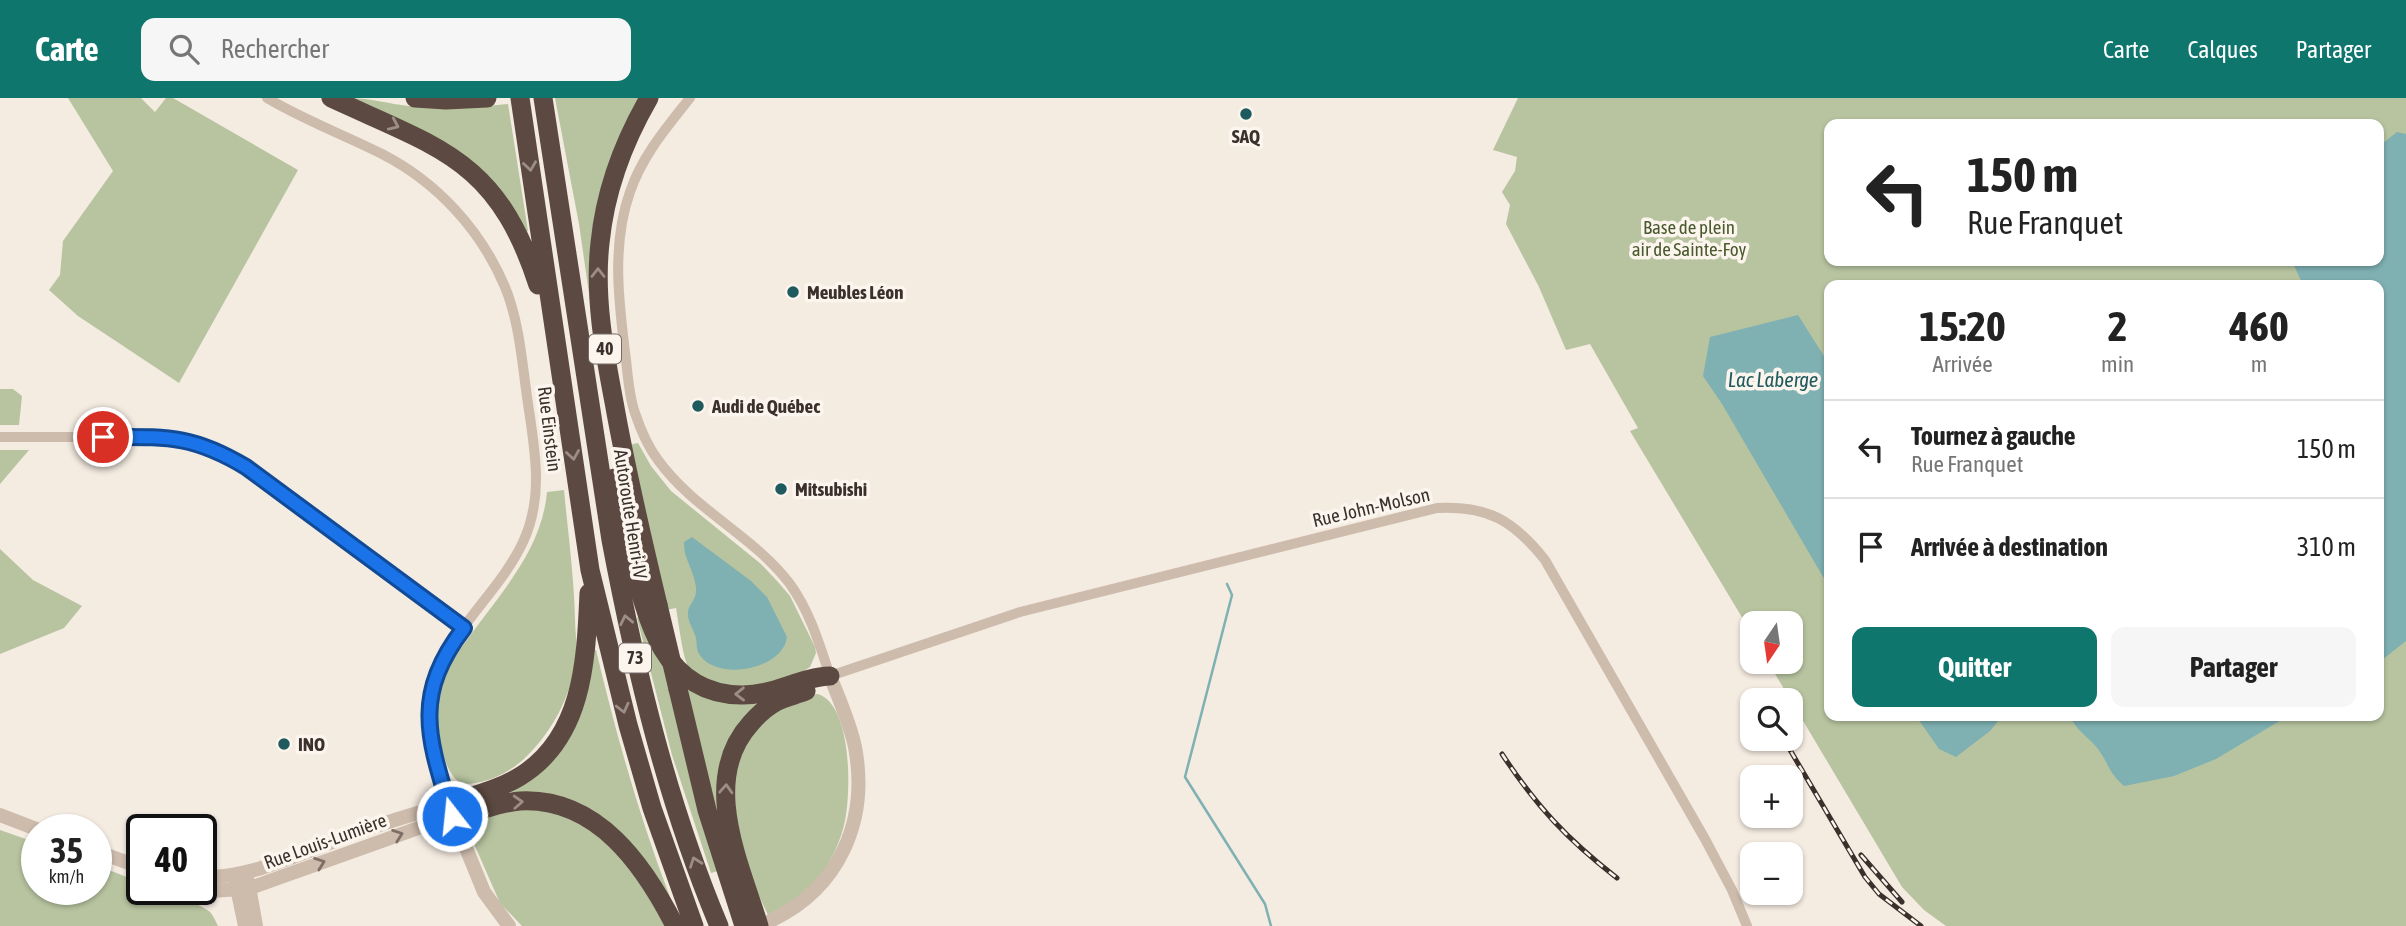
<!DOCTYPE html>
<html lang="fr">
<head>
<meta charset="utf-8">
<style>
	:root { --surface:#fff; --page:#f6f6f6; --text:#222; --muted:#767676; --line:#e0e0e0; --accent:#0f766e }
	body { margin:0; font-family:"Asap Condensed",sans-serif; background:var(--page); color:var(--text); height:100vh; display:flex; flex-direction:column; font-size:26px; white-space:nowrap }
	* { box-sizing:border-box; margin:0 }
	p { font-size:23px; color:var(--muted) }
	.icon { flex:none; width:38px; height:38px; fill:none; stroke:currentColor; stroke-width:2; stroke-linecap:round; stroke-linejoin:round }
	.map { position:relative; flex:1; overflow:hidden }
	.panel { position:absolute; left:1824px; top:182px; width:560px; height:441px; display:flex; flex-direction:column; background:var(--surface); border-radius:14px; box-shadow:0 2px 5px #0004 }
	.panel>* { flex:none }
	.guide { position:absolute; left:1824px; top:21px; width:560px; height:147px; border-radius:14px; box-shadow:0 2px 5px #0004; background:#fff; color:var(--text); overflow:hidden }
	.needle { width:46px; rotate:193deg }
	.tools { position:absolute; left:1740px; top:513px; display:grid; gap:14px }
	.tools a { display:grid; place-items:center; width:63px; height:63px; border-radius:14px; background:var(--surface); box-shadow:0 2px 5px #0004; font-size:35px }
	.speed { position:absolute; left:21px; top:716px; display:flex; gap:14px; font-size:35px; font-weight:700; text-align:center }
	.speed>* { display:grid; place-content:center; width:91px; height:91px; border-radius:50%; background:var(--surface); box-shadow:0 2px 5px #0004; line-height:1 }
	.speed small { font-size:18px; font-weight:400 }
	.speed .limit { border:4px solid #111; border-radius:10px; background:#fff; color:#111 }
	.pin { position:absolute; display:grid; place-items:center; width:60px; height:60px; color:#fff; margin:-30px; border:4px solid #fff; border-radius:50%; box-shadow:0 2px 7px #0007 }
	.me { position:absolute; width:77px; margin:-38px; rotate:344deg; stroke-linejoin:round; filter:drop-shadow(0 0 5px #0008) }
	.turn { display:flex; align-items:center; gap:24px; height:147px; padding:0 28px; font-size:32px }
	.turn .icon { width:91px; height:91px; stroke-width:2.5 }
	.turn b { display:block; font-size:49px; line-height:60px }
	.eta { display:flex; justify-content:space-evenly; align-items:center; height:119px; text-align:center }
	.eta b { font-size:42px; font-weight:700; line-height:49px }
	.primary-button { display:flex; gap:14px; margin-top:auto; padding:14px 28px }
	.primary-button a { flex:1; height:80px; border-radius:14px; background:var(--accent); color:#fff; font-size:28px; font-weight:700; line-height:80px; text-align:center }
	.primary-button a+a { background:var(--page); color:var(--text) }
	ul { padding:0; list-style:none }
	li { display:flex; align-items:center; gap:21px; height:98px; padding:0 28px; border-top:2px solid var(--line) }
	li div { flex:1 }
	li b { display:block; font-size:26px }
	li em { font-style:normal }
	header { display:flex; align-items:center; gap:42px; box-sizing:border-box; height:98px; padding:0 35px; background:var(--accent); color:#fff }
	header strong { font-size:33px }
	nav { display:flex; gap:38px; margin-inline-start:auto; font-size:24px }
	.search { width:490px; height:63px; background:var(--page); display:flex; align-items:center; gap:18px; box-sizing:border-box; padding:0 24px; border-radius:14px; color:var(--muted); font-size:26px }
	.map>svg:first-child { display:block }
	.green { fill:#b8c4a0; fill-rule:evenodd }
	.water { fill:#7fb0b2 }
	.lines { fill:none; stroke-linecap:round; stroke-linejoin:round }
	.stream { stroke:#7fb0b2; stroke-width:2.5 }
	.minor { stroke:#cdbbac; stroke-width:10 }
	.tertiary { stroke:#cdbbac; stroke-width:14 }
	.motorway { stroke:#5c4a42; stroke-width:19 }
	.rail-casing { stroke:#3b302b; stroke-width:5 }
	.rail { stroke:#fbf5ee; stroke-width:2.5; stroke-dasharray:8; stroke-linecap:butt }
	.motorway-bridge { stroke:#5c4a42; stroke-width:19 }
	.oneway { stroke:#9c8e87 }
	.oneway2 { stroke:#7d6f65 }
	.route-casing { stroke:#114b97; stroke-width:18 }
	.route { stroke:#1a73e8; stroke-width:12 }
	.poi-dot { fill:#1f5a5e; stroke:#fbf5ee; stroke-width:2.5 }
	.labels { text-anchor:middle; stroke-width:7; stroke-linejoin:round; paint-order:stroke }
	.shield { fill:#fbf5ee; stroke:#756b66; stroke-width:2 }
	.shield-label { font-size:18px; font-weight:bold; fill:#3b302b }
	.poi-label { font-size:19px; font-weight:bold; fill:#3b302b; stroke:#fbf5ee; text-anchor:start }
	.park-label { font-size:19px; fill:#4a5a2e; stroke:#fbf5ee }
	.street-label { font-size:19px; fill:#3b302b; stroke:#fbf5ee }
	.water-label { font-size:21px; font-style:italic; fill:#1f5a5e; stroke:#fbf5ee }
</style>
</head>
<body>
<header>
<strong>Carte</strong>
<div class="search"><svg class="icon" aria-label="search" viewBox="0 0 24 24"><circle cx="10" cy="10" r="6"/><path d="M15 15l6 6"/></svg>Rechercher</div>
<nav><a>Carte</a><a>Calques</a><a>Partager</a></nav>
</header>
<div class="map">
<svg width="2406" height="828" viewBox="0 0 2406 828">
	<rect width="100%" height="100%" fill="#f4ebe1"/>
	<path class="green" d="M68 0H141L155 14 166 0H173L298 72 179 285 78 218 49 192 60 177 63 143 113 73Z
		M349 0C370 0 389 6 409 8 443 12 475 9 508 6L528 133 524 134 513 110Z
		M555 0H641L590 202 579 126Z
		M1518 0H2406V828H1946L1924 812 1902 789 1768 564H1790V525H1752V536L1630 333 1638 330 1590 246 1566 252 1539 189 1506 126 1510 107 1502 94 1515 73 1517 59 1493 52ZM1829 26H2378V163H1829ZM1829 187H2378V618H1829Z
		M0 291H13L22 298 19 327H0Z
		M638 345 651 368 671 393 761 466 778 484 790 498 815 549 816 555 810 569C781 589 712 601 688 568 683 561 678 521 676 510L666 512 629 347Z
		M0 352H29L0 386Z
		M564 392C568 435 574 478 575 521 575 534 578 550 576 563 570 599 553 632 528 657 510 675 486 687 461 686 449 677 445 663 441 649 435 626 435 602 443 580 449 564 462 549 472 535 504 491 542 450 547 394Z
		M0 451 33 482 82 508 64 530 0 556Z
		M641 518 664 564 718 773 711 775 672 657 637 520Z
		M596 552C616 636 639 718 670 799L601 723 501 701 532 677 591 553Z
		M684 583 766 604 737 631 727 757Z
		M818 596C853 607 852 701 843 731 838 749 828 769 816 783 804 799 785 807 768 817L751 781 731 710 739 651 770 614 811 597Z
		M518 709C535 712 554 712 571 720 617 742 641 785 665 828H522L500 805 471 739 475 727 482 721Z
		M0 732 37 745V791H96V767L142 785V791C156 791 199 804 210 814 213 817 216 824 218 828H0Z"/>
	<path class="water" d="M2397 34 2406 36V543L2378 565V187H2303L2292 163H2378V49Z
		M1798 217 1829 266V489L1722 306 1703 278 1710 239Z
		M692 439 751 483 767 499 787 539C783 572 716 584 699 556 696 551 697 545 696 540 694 532 687 523 688 515 688 505 697 504 696 490 695 474 683 460 684 444Z
		M1916 618H2002L1990 633 1956 659 1939 651Z
		M2070 618H2288L2216 661 2174 678 2124 688C2108 674 2109 666 2098 651 2089 639 2076 633 2070 618Z"/>
	<g class="lines">
		<path class="stream" d="M1227 486 1232 497 1185 679 1265 806 1271 828"/>
		<path class="minor" d="M267 0C304 22 344 37 382 56 437 84 481 132 505 189 519 223 522 263 527 299 534 348 545 397 523 444 495 505 424 550 428 624 430 652 441 679 448 706
			M690 0C667 29 642 58 630 94 611 147 619 207 626 262 628 279 629 298 635 315 640 330 648 349 658 362 694 412 754 438 790 486 810 514 819 545 830 578L1020 514 1437 410C1488 407 1514 423 1545 462L1705 741 1732 792 1747 828
			M0 339H167C197 342 220 354 246 369L464 530"/>
		<path class="tertiary" d="M0 717 39 732
			M96 753 142 770
			M201 778C245 784 313 750 356 735 386 724 417 715 448 706L484 794 509 828
			M248 783 256 828
			M236 785 245 828
			M198 791 213 793 250 790 452 718
			M770 823C839 791 869 723 855 649 850 625 839 601 830 578"/>
		<path class="motorway" d="M331 0C441 51 497 61 538 187
			M415 0 446 2 487 0
			M520 0 590 472 628 627 652 710 694 828
			M543 0 611 442C636 574 667 704 719 828
			M649 0C623 45 605 94 600 145 594 198 604 252 614 304 626 372 642 440 658 507
			M614 380C619 407 626 433 632 459 646 521 663 596 741 597 772 598 800 579 830 578
			M678 591 707 712 744 828
			M448 706C472 698 497 692 519 679 584 640 586 561 589 495
			M452 718C475 716 496 705 520 703 597 699 644 767 675 828
			M759 828C740 765 699 682 751 625 758 617 767 609 776 604 785 599 796 597 806 593"/>
		<g class="rail-casing">
			<path id="rail" d="M1783 640 1865 779 1879 796 1921 828
				M1502 656C1537 709 1567 741 1617 780
				M1861 757 1902 804"/>
		</g>
		<use href="#rail" class="rail"/>
		<path class="motorway-bridge" d="M658 507 678 591"/>
	</g>
	<defs><path id="oneway-chevron" d="M-2-3.5L2.5 0L-2 3.5" fill="none" stroke-width="1.6" stroke-linecap="round" stroke-linejoin="round" transform="scale(1.75)"/></defs>
	<g class="oneway">
		<use href="#oneway-chevron" transform="translate(394 27) rotate(24)"/>
		<use href="#oneway-chevron" transform="translate(530 68) rotate(82)"/>
		<use href="#oneway-chevron" transform="translate(598 175) rotate(-90)"/>
		<use href="#oneway-chevron" transform="translate(573 357) rotate(81)"/>
		<use href="#oneway-chevron" transform="translate(626 522) rotate(-102)"/>
		<use href="#oneway-chevron" transform="translate(740 596) rotate(179)"/>
		<use href="#oneway-chevron" transform="translate(623 610) rotate(76)"/>
		<use href="#oneway-chevron" transform="translate(726 691) rotate(-87)"/>
		<use href="#oneway-chevron" transform="translate(518 704) rotate(-3)"/>
		<use href="#oneway-chevron" transform="translate(695 764) rotate(-110)"/>
	</g>
	<g class="oneway2">
		<use href="#oneway-chevron" transform="translate(398 737) rotate(-20)"/>
		<use href="#oneway-chevron" transform="translate(320 765) rotate(-20)"/>
	</g>
	<g class="lines">
		<g class="route-casing">
			<path id="route" d="M103 339C165 339 191 336 246 369L464 530C411 599 429 642 452 718"/>
		</g>
		<use href="#route" class="route"/>
	</g>
	<g class="poi-dot">
		<circle cx="1246" cy="16" r="7"/>
		<circle cx="793" cy="194" r="7"/>
		<circle cx="698" cy="308" r="7"/>
		<circle cx="781" cy="391" r="7"/>
		<circle cx="284" cy="646" r="7"/>
	</g>
	<g class="labels">
		<g class="shield">
			<rect x="589" y="236.5" width="32" height="29" rx="5"/>
			<rect x="619" y="545.5" width="32" height="29" rx="5"/>
		</g>
		<g class="shield-label">
			<text x="605" y="257">40</text>
			<text x="635" y="566">73</text>
		</g>
		<g class="poi-label">
			<text x="1246" y="45" text-anchor="middle">SAQ</text>
			<text x="807" y="201">Meubles Léon</text>
			<text x="712" y="315">Audi de Québec</text>
			<text x="795" y="398">Mitsubishi</text>
			<text x="298" y="653">INO</text>
		</g>
		<g class="park-label">
			<text x="1689" y="136">Base de plein<tspan x="1689" dy="22">air de Sainte-Foy</tspan></text>
		</g>
		<g class="street-label">
			<text transform="translate(550 331) rotate(83)" y="7">Rue Einstein</text>
			<text transform="translate(1371 409) rotate(-13)" y="7">Rue John-Molson</text>
			<text transform="translate(631 416) rotate(81)" y="7">Autoroute Henri-IV</text>
			<text transform="translate(325 743) rotate(-20)" y="7">Rue Louis-Lumière</text>
		</g>
		<g class="water-label">
			<text x="1773" y="289">Lac Laberge</text>
		</g>
	</g>
</svg>
<div class="tools">
<a><svg class="needle" viewBox="-14 -14 28 28"><path d="M0-13l5 13h-10z" fill="#e53935"/><path d="M0 13l5-13h-10z" fill="#767676"/></svg></a>
<a><svg class="icon" aria-label="search" viewBox="0 0 24 24"><circle cx="10" cy="10" r="6"/><path d="M15 15l6 6"/></svg></a>
<a>+</a>
<a>−</a>
</div>
<div class="speed"><div>35<small>km/h</small></div><div class="limit">40</div></div>
<div class="pin" style="left:103px;top:339px;background:#d93025"><svg class="icon" aria-label="arrive" viewBox="0 0 24 24"><path d="M6 21V4h12l-3 4 3 4H6"/></svg></div>
<svg class="me" style="left:452px;top:718px" viewBox="-20 -20 40 40"><circle r="17" fill="#1a73e8" stroke="#fff" stroke-width="3"/><path d="M0-11L8 9 0 5-8 9z" fill="#fff"/></svg>
<div class="guide">
<div class="turn"><svg class="icon" aria-label="left" viewBox="0 0 24 24"><path d="M17 20v-9H6M10 6l-5 5 5 5"/></svg><div><b>150 m</b>Rue Franquet</div></div>
</div>
<section class="panel">
<div class="eta">
<div><b>15:20</b><p>Arrivée</p></div>
<div><b>2</b><p>min</p></div>
<div><b>460</b><p>m</p></div>
</div>
<ul>
<li><svg class="icon" aria-label="left" viewBox="0 0 24 24"><path d="M17 20v-9H6M10 6l-5 5 5 5"/></svg><div><b>Tournez à gauche</b><p>Rue Franquet</p></div><em>150 m</em></li>
<li><svg class="icon" aria-label="arrive" viewBox="0 0 24 24"><path d="M6 21V4h12l-3 4 3 4H6"/></svg><div><b>Arrivée à destination</b></div><em>310 m</em></li>
</ul>
<div class="primary-button"><a>Quitter</a><a>Partager</a></div>
</section>
</div>
</body>
</html>
